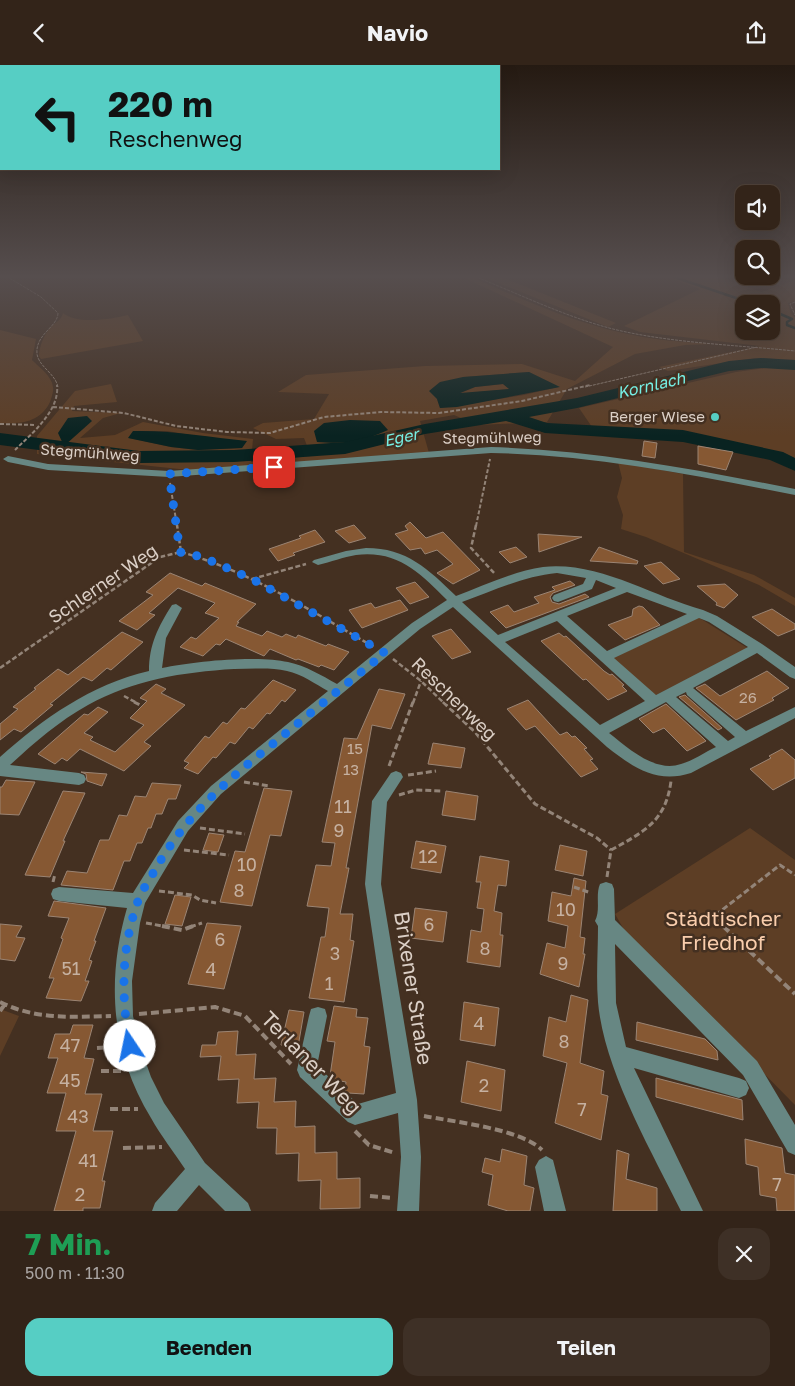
<!DOCTYPE html>
<html lang="de">
<head>
<meta charset="utf-8">
<style>
	:root { --surface:#332419; --page:#3e3026; --text:#f1f3f6; --muted:#a9a4a2; --line:#4e4138; --accent:#56cec4 }
	body { margin:0; font-family:"Golos Text",sans-serif; background:var(--page); color:var(--text); height:100vh; display:flex; flex-direction:column; font-size:19px; white-space:nowrap }
	* { box-sizing:border-box; margin:0 }
	p { font-size:16px; color:var(--muted) }
	.icon { flex:none; width:28px; height:28px; fill:none; stroke:currentColor; stroke-width:2; stroke-linecap:round; stroke-linejoin:round }
	.map { position:relative; height:1146px; overflow:hidden }
	.sheet { display:flex; flex-direction:column; background:var(--surface); flex:1 }
	.sheet>* { flex:none }
	.top-card { position:absolute; left:0px; top:0px; width:500px; height:105px; box-shadow:0 5px 20px #0002,0 0 0 1px var(--line); background:#56cec4; color:#111; overflow:hidden }
	.tools { position:absolute; left:735px; top:120px; display:grid; gap:10px }
	.tools a { display:grid; place-items:center; width:45px; height:45px; border-radius:10px; background:var(--surface); box-shadow:0 5px 20px #0002,0 0 0 1px var(--line); font-size:25px }
	.pin { position:absolute; display:grid; place-items:center; width:42px; height:42px; color:#fff; margin:-21px; border-radius:10px; box-shadow:0 2px 8px #0006 }
	.me { position:absolute; width:55px; margin:-28px; rotate:349deg; stroke-linejoin:round; filter:drop-shadow(0 0 4px #0008) }
	.turn { display:flex; align-items:center; gap:18px; height:105px; padding:0 25px; font-size:22px }
	.turn .icon { width:65px; height:65px; stroke-width:2.5 }
	.turn b { display:block; font-size:35px; line-height:42px }
	.round { display:grid; place-items:center; flex:none; width:52px; height:52px; border-radius:15px; background:var(--page) }
	.head { display:flex; align-items:center; justify-content:space-between; height:85px; padding:0 25px }
	h1 { font-size:30px; font-weight:700; line-height:38px; color:#1e9e55 }
	.button { display:flex; gap:10px; margin-top:auto; padding:10px 25px }
	.button a { flex:1; height:58px; border-radius:15px; background:var(--accent); color:#111; font-size:20px; font-weight:700; line-height:58px; text-align:center }
	.button a+a { background:var(--page); color:var(--text) }
	header { display:flex; justify-content:space-between; align-items:center; height:65px; padding:0 25px; background:var(--surface); font-size:22px; font-weight:700 }
	.map>svg:first-child { display:block }
	.green { fill:#5d3e25; fill-rule:evenodd }
	.water { fill:#092321; fill-rule:evenodd }
	.lines { fill:none; stroke-linecap:round; stroke-linejoin:round }
	.stream { stroke:#092321; stroke-width:2.5 }
	.river { fill:#092321; fill-rule:evenodd }
	.building { fill:#865833; stroke:#9b8473 }
	.path-far4 { stroke:#938478; stroke-width:1; stroke-dasharray:3 1; stroke-linecap:butt }
	.path-far3 { stroke:#938478; stroke-width:2; stroke-dasharray:4 2; stroke-linecap:butt }
	.path-far2 { stroke:#938478; stroke-width:2.5; stroke-dasharray:5 2.5; stroke-linecap:butt }
	.path-far1 { stroke:#938478; stroke-width:3; stroke-dasharray:6 3; stroke-linecap:butt }
	.path { stroke:#938478; stroke-width:4; stroke-dasharray:8 4; stroke-linecap:butt }
	.minor { fill:#678783; fill-rule:evenodd }
	.route { stroke:#1a73e8; stroke-width:9; stroke-dasharray:0 16.2 }
	.poi-dot { fill:#56cec4; stroke:#443021; stroke-width:2 }
	.labels { text-anchor:middle; stroke-width:5; stroke-linejoin:round; paint-order:stroke }
	.far-poi-label { font-size:15px; fill:#dbcfc6; stroke:#443021; text-anchor:end }
	.far-street-label { font-size:15px; fill:#dbcfc6; stroke:#443021 }
	.number-label { font-size:15px; fill:#c6b1a1 }
	.far-water-label { font-size:16px; font-style:italic; fill:#76efe4; stroke:#443021 }
	.street-label { font-size:18px; fill:#dbcfc6; stroke:#443021 }
	.near-number-label { font-size:18px; fill:#c6b1a1 }
	.near-park-label { font-size:21px; fill:#f9cdac; stroke:#443021 }
	.near-street-label { font-size:21px; fill:#dbcfc6; stroke:#443021 }
</style>
</head>
<body>
<header><svg class="icon" aria-label="back" viewBox="0 0 24 24"><path d="M15 5l-7 7 7 7"/></svg>Navio<svg class="icon" aria-label="share" viewBox="0 0 24 24"><path d="M12 15V3M7 8l5-5 5 5M5 13v7h14v-7"/></svg></header>
<div class="map">
<svg width="795" height="1146" viewBox="0 0 795 1146">
	<rect width="100%" height="100%" fill="#443021"/>
	<path class="green" d="M460 211H469C526 236 582 262 643 272 665 276 689 277 712 279L685 280 635 289 567 324 547 357 477 360 454 350 420 356 429 388 198 406 37 389V371L75 326 111 319 117 337 74 341 72 346 121 348 103 353 80 373 115 370 143 357 203 368 253 374 251 397 311 391 304 373 276 374 253 363 263 358 314 354 329 329 278 327 306 310 425 301 522 299 575 316 613 282ZM529 307 558 322 524 330 440 343 437 334 463 312ZM134 366H167L196 371 246 377 242 383 198 385 171 382 129 373Z
		M481 211H497L514 217 616 258 608 262Z
		M664 211H715L762 227 795 215V236L788 238 791 249 795 252V295L755 293 668 306 659 302 760 281 640 267 624 261 700 224ZM744 239H771V266H744Z
		M63 248C77 260 112 254 128 250L143 276 41 294 39 291C39 282 44 270 50 263 55 257 61 256 63 248Z
		M0 265 36 274 32 295C39 302 52 311 53 322 54 326 51 334 50 337 40 358 20 359 0 358Z
		M774 302 795 303V406L757 388 683 373 592 362 579 343 736 307Z
		M503 319 510 324 458 329 475 322Z
		M618 397 683 409 684 487 754 510 795 533V541L759 520 646 472 621 464 623 450 617 432 622 413Z
		M698 552 749 584 654 631 611 594Z
		M750 763 795 795V1040L627 870 615 849Z
		M0 944 19 951 0 991Z"/>
	<path class="water" d="M529 307 560 322 457 342 440 343 437 334 429 326 440 317 463 312ZM503 319 509 324 460 328 475 322Z
		M87 351 92 356 64 381 58 368 68 353Z
		M350 355 380 356 388 365C361 377 346 379 317 377L314 366 324 358Z
		M133 366C171 365 209 372 247 376L242 383 198 385 171 382 128 373Z"/>
	<g class="lines">
		<path class="stream" d="M671 211 754 239
			M771 245 792 254 787 257V260L795 263"/>
		<path class="river" d="M761 293 795 295V305L761 303 729 306 577 343 529 352 547 358 683 365 783 387 795 393V406L770 395 683 377 545 368 506 356 425 369 345 389 234 397 139 398 0 380V368L139 386 234 385 345 377 425 359 577 333 729 296Z"/>
	</g>
	<path class="building" d="M644 376 657 378 655 393 642 391Z
		M698 381 733 387 726 405 698 399Z
		M410 457 426 473 443 467 480 505 453 519 437 508 453 499 437 485 425 489 421 483 410 485 395 469 408 465 405 461Z
		M354 460 366 473 349 478 335 466Z
		M315 465 325 477 293 488 295 490 278 496 269 484 301 473 299 471Z
		M538 469 582 472 539 487Z
		M516 482 527 492 510 498 499 487Z
		M599 482 638 496 637 499 590 496Z
		M661 497 680 514 663 519 644 501Z
		M170 508 202 521 205 518 256 539 237 557H239L236 561 262 571 267 566 282 572 286 569 296 573 298 570 326 581 328 579 349 587 334 605 321 600 319 602 298 594 296 595 270 584 264 591 226 574 220 580 216 579 203 591 180 582 191 572 196 574 219 553 205 548 215 538 178 523 149 548 155 550 137 565 119 556 153 530 146 527Z
		M570 516 575 520 553 528 550 532 552 537 559 539 585 529 589 532 506 563 490 547 508 540 514 547 539 538 534 532 555 525 552 522Z
		M415 517 429 532 410 539 396 523Z
		M725 519 738 530 724 543 716 540 717 538 697 521Z
		M400 535 408 545 362 563 349 545 371 538 375 543Z
		M639 541 643 542 660 560 625 575 608 560 632 551 633 544Z
		M772 544 795 559V564L778 571 752 552Z
		M451 564 471 587 452 594 432 571Z
		M122 567 143 577 111 605 107 603 92 616 83 612 50 639 53 640 21 667 14 664 0 675V659L18 644 13 642 36 624 34 623 58 604 68 610Z
		M559 568 564 572 566 571 604 606 610 610 612 609 624 620 622 621 627 626 608 635 586 614 583 615 541 576Z
		M767 606 789 623 772 633 774 635 736 655 696 623 705 619 720 631Z
		M273 615 296 625 285 637 282 635 270 649 267 648 253 664 249 662 235 679 230 677 216 693 213 692 198 709 184 703 189 698 184 696 205 671 209 673 223 657 227 659 241 643 245 644Z
		M156 619 166 624 161 628 185 640 144 677 151 681 124 706 80 684 67 696 62 693 55 699 38 689 84 649 88 650 98 642 108 647 84 668 93 672 90 675 115 687 144 660 130 653 147 636 140 633Z
		M379 624 405 629 391 664 372 660 346 803H349L340 849H353L350 875 354 876 344 937 309 933 321 872H325L329 843 307 841 316 800 331 801 335 778 322 777 344 673 357 674Z
		M685 630 686 631 722 663 718 665 679 632Z
		M528 635 560 670 567 667 572 672 575 671 587 683 584 684 593 694 590 695 598 704 581 712 535 661 526 665 507 644Z
		M666 639 703 673 706 676 687 686 664 663 653 668 639 654Z
		M433 678 465 683 461 703 428 699Z
		M782 684 795 695V713L773 725 750 704 771 693 769 691Z
		M81 707 107 709 102 721 87 716 86 709Z
		M6 715 35 717 19 750 0 749V722H2Z
		M152 718 181 720 176 734H168L162 749H156L151 763H148L142 778H137L130 796H124L113 825 61 820 67 806 87 808 100 775H109L119 750 127 751 135 731 146 732Z
		M264 723 292 726 281 771 270 770 252 841 220 837 235 786 245 787Z
		M63 726 85 728 63 776H65L50 812 25 810Z
		M446 726 478 731 475 755 442 750Z
		M209 768 224 770 218 787 203 785Z
		M416 776 446 781 441 808 411 803Z
		M560 780 587 786 583 811 555 805Z
		M480 791 509 796 506 821 498 820 494 846 502 848 500 870H503L500 902 467 897 471 865 481 867 484 844 477 843 481 817H476Z
		M574 813 586 816 580 872 585 873 583 889H585L579 922 540 909 547 878 565 883 568 861 548 856 552 827 571 831Z
		M175 830 191 832 182 861 165 859Z
		M54 836 106 843 94 876H96L89 895 92 896 85 916H89L81 936 46 933 54 913H49L63 874 61 873 69 853 48 851Z
		M415 843 447 847 443 877 411 873Z
		M207 858 241 861 224 924 188 919Z
		M0 859 22 861 16 872 25 873 15 896 0 894Z
		M571 930 588 935 580 998 604 1006 601 1029 608 1031 601 1075 555 1058 567 998 543 991 549 952 566 957Z
		M464 937 499 943 495 981 460 975Z
		M334 941 357 944 356 952 368 953 364 981 370 982 364 1029 348 1028 345 1025 346 1017 335 1015 330 1011 335 977 327 976Z
		M289 945 304 947 298 982 281 980Z
		M637 957 705 974 717 986 718 995 636 975Z
		M73 960H93L84 993 94 994 85 1029H102L93 1066H113L102 1116H105L100 1143H83V1146H54L76 1066H56L66 1028H47L58 993H48L55 969H70Z
		M238 966 236 990 256 989 254 1014 276 1013 274 1037 296 1036 295 1062 315 1061V1088L337 1087V1114L360 1113V1143L320 1144 321 1115 298 1116 299 1088 276 1089 277 1063H257L259 1037 237 1038 239 1014 218 1015 221 991 200 992 202 980H216L218 967Z
		M467 996 505 1005 501 1046 461 1037Z
		M656 1013 742 1035 743 1055 656 1032Z
		M745 1074 782 1083 785 1108 795 1110V1146H777L776 1133 760 1130 758 1102 746 1099Z
		M502 1084 527 1091 524 1120 534 1123 530 1146H508L488 1140 493 1110 482 1107 485 1093 500 1097Z
		M617 1085 629 1089 626 1114 657 1123V1146H613Z"/>
	<g class="lines">
		<path class="path-far4" d="M6 211 41 232 58 248C58 262 35 269 37 289 39 302 55 308 58 322
			M474 211C519 229 566 252 613 264 670 278 736 280 795 286
			M795 237 790 239 795 250
			M585 322 757 282"/>
		<path class="path-far3" d="M53 342 124 348 176 361 227 367 270 368 324 352 381 347 439 348 522 336 590 320
			M0 359 36 360
			M15 385C31 369 60 346 57 320
			M170 418 177 461
			M476 461 490 394"/>
		<path class="path-far2" d="M476 460 471 483 495 509
			M181 487C251 507 311 546 374 582
			M252 514 306 499
			M393 594 421 616 444 638
			M0 603 160 492 181 487 177 460
			M124 631 137 638
			M413 638 421 616"/>
		<path class="path-far1" d="M134 637 140 640
			M443 637 475 667 535 739 597 773 611 785
			M389 701 413 637
			M408 710 436 706
			M244 717 270 721
			M399 730 416 725 441 726
			M200 763 245 769
			M184 785 229 790
			M607 812 611 785C644 767 666 756 671 716
			M53 817 55 809
			M574 822 591 828
			M159 826 192 830 200 835 216 838
			M146 858 168 862
			M190 862 202 858
			M724 862 713 852 780 800 795 810"/>
		<path class="path" d="M162 861 182 865 193 861
			M723 861 795 929
			M0 937C36 955 72 952 111 951
			M0 946 5 939
			M139 949 215 942 245 951 291 999
			M97 983 115 982
			M101 1006H122
			M110 1044H138
			M424 1051C455 1057 521 1064 542 1085
			M355 1066 369 1080 395 1088
			M123 1083 162 1082
			M370 1131 393 1133"/>
		<path class="minor" d="M491 382C594 385 694 404 795 424V430C694 410 594 390 491 388L169 412 48 405 8 397 3 394 8 391 48 399 169 406Z
			M366 483C407 483 428 504 456 531 483 521 514 506 543 502 599 496 651 531 703 545L717 551 762 579 795 602V614L790 612 757 588 693 623 746 666 795 642V653L691 708C657 719 634 703 607 682L453 542 420 564 221 729 188 766 145 838 140 858 132 916 133 951 140 981 151 1012 164 1038 205 1098 248 1138 251 1146H225L199 1120 177 1146H152L155 1138 185 1104C174 1087 161 1071 151 1053 111 988 106 915 127 843L59 836 53 834 51 829 53 824 59 822 133 828 178 756 211 721 328 626C315 619 302 609 287 606 270 602 252 604 234 604 183 607 133 615 88 640 59 656 34 678 10 700L79 708 84 710 86 714 84 718 79 720 0 711V692C44 653 90 620 149 606 149 580 158 562 172 540L176 539 182 543 166 573 162 603C194 596 257 590 288 597 306 601 321 610 337 619L412 558 447 535C420 508 398 485 356 490 343 492 331 497 318 500L312 497 314 495 346 486ZM557 508 586 513 583 519 554 530 552 533 554 536 558 537 592 524 596 515 616 523 498 570 462 537C493 526 524 511 557 508ZM627 527 687 549 607 586 567 551ZM699 553 709 557 748 582 656 630 614 593ZM557 556 645 636 600 660 505 577ZM686 627 687 630 735 672 728 676 676 632ZM666 637 716 682C705 687 693 696 681 699 655 708 628 683 609 668Z
			M396 706 401 708 403 712 387 737 381 819 417 1035 421 1092 419 1146H397L401 1092 398 1048 355 1060 348 1057 300 1012 297 1005 309 951 311 944 318 942 325 944 327 951 317 1001 358 1039 396 1028 365 819 372 736 391 708Z
			M606 817 612 819 614 824 615 855 757 996 795 1060V1090L788 1087 743 1010 615 879 616 938 626 982 739 1013 746 1016 749 1023 746 1030 739 1033 634 1003 703 1146H681C651 1085 604 1005 598 937 596 912 598 886 598 861L595 856C601 844 595 831 600 819Z
			M546 1091 553 1095 566 1146H544L535 1102 539 1095Z"/>
	</g>
	<linearGradient id="sky" x2="0" y2="1"><stop stop-color="#251a12"/><stop offset="0.57" stop-color="#564e4e"/><stop offset="1" stop-color="#564e4e" stop-opacity="0"/></linearGradient>
	<rect width="795" height="371" fill="url(#sky)"/>
	<g class="lines">
		<path class="route" d="M130 981C121 933 121 885 137 839 140 829 146 820 151 812 184 751 226 716 279 674 314 645 350 616 385 588L252 514 202 492 180 487 169 409 274 402"/>
	</g>
	<circle class="poi-dot" cx="715" cy="352" r="5"/>
	<g class="labels">
		<g class="far-poi-label">
			<text x="705" y="357">Berger Wiese</text>
		</g>
		<g class="far-street-label">
			<text transform="translate(492 373) rotate(-1)" y="5">Stegmühlweg</text>
			<text transform="translate(90 388) rotate(4)" y="5">Stegmühlweg</text>
		</g>
		<g class="number-label">
			<text x="748" y="638">26</text>
			<text x="355" y="689">15</text>
			<text x="351" y="710">13</text>
		</g>
		<g class="far-water-label">
			<text transform="translate(651 320) rotate(-13)" y="6">Kornlach</text>
			<text transform="translate(401 372) rotate(-12)" y="6">Eger</text>
		</g>
		<g class="street-label">
			<text transform="translate(103 519) rotate(-34)" y="6">Schlerner Weg</text>
			<text transform="translate(454 634) rotate(44)" y="6">Reschenweg</text>
		</g>
		<g class="near-number-label">
			<text x="343" y="748">11</text>
			<text x="339" y="772">9</text>
			<text x="428" y="798">12</text>
			<text x="247" y="806">10</text>
			<text x="239" y="832">8</text>
			<text x="566" y="851">10</text>
			<text x="429" y="866">6</text>
			<text x="220" y="881">6</text>
			<text x="485" y="890">8</text>
			<text x="335" y="895">3</text>
			<text x="563" y="905">9</text>
			<text x="71" y="910">51</text>
			<text x="211" y="911">4</text>
			<text x="329" y="925">1</text>
			<text x="479" y="965">4</text>
			<text x="564" y="983">8</text>
			<text x="70" y="987">47</text>
			<text x="70" y="1022">45</text>
			<text x="484" y="1027">2</text>
			<text x="582" y="1051">7</text>
			<text x="78" y="1058">43</text>
			<text x="88" y="1102">41</text>
			<text x="777" y="1126">7</text>
			<text x="80" y="1136">2</text>
		</g>
		<g class="near-park-label">
			<text x="723" y="861">Städtischer<tspan x="723" dy="24">Friedhof</tspan></text>
		</g>
		<g class="near-street-label">
			<text transform="translate(413 923) rotate(81)" y="7">Brixener Straße</text>
			<text transform="translate(311 998) rotate(46)" y="7">Terlaner Weg</text>
		</g>
	</g>
</svg>
<div class="tools">
<a><svg class="icon" aria-label="sound" viewBox="0 0 24 24"><path d="M4 9h4l5-4v14l-5-4H4zM17 9q2 3 0 6"/></svg></a>
<a><svg class="icon" aria-label="search" viewBox="0 0 24 24"><circle cx="10" cy="10" r="6"/><path d="M15 15l6 6"/></svg></a>
<a><svg class="icon" aria-label="layers" viewBox="0 0 24 24"><path d="M12 4l9 5-9 5-9-5zM3 14l9 5 9-5"/></svg></a>
</div>
<div class="pin" style="left:274px;top:402px;background:#d93025"><svg class="icon" aria-label="arrive" viewBox="0 0 24 24"><path d="M6 21V4h12l-3 4 3 4H6"/></svg></div>
<svg class="me" style="left:130px;top:981px" viewBox="-20 -20 40 40"><circle r="19" fill="#fff"/><path d="M0-13L10 11 0 6-10 11z" fill="#1a73e8"/></svg>
<div class="top-card">
<div class="turn"><svg class="icon" aria-label="left" viewBox="0 0 24 24"><path d="M17 20v-9H6M10 6l-5 5 5 5"/></svg><div><b>220 m</b>Reschenweg</div></div>
</div>
</div>
<section class="sheet">
<div class="head"><div><h1>7 Min.</h1><p>500 m · 11:30</p></div><a class="round"><svg class="icon" aria-label="close" viewBox="0 0 24 24"><path d="M6 6l12 12M18 6L6 18"/></svg></a></div>
<div class="button"><a>Beenden</a><a>Teilen</a></div>
</section>
</body>
</html>
